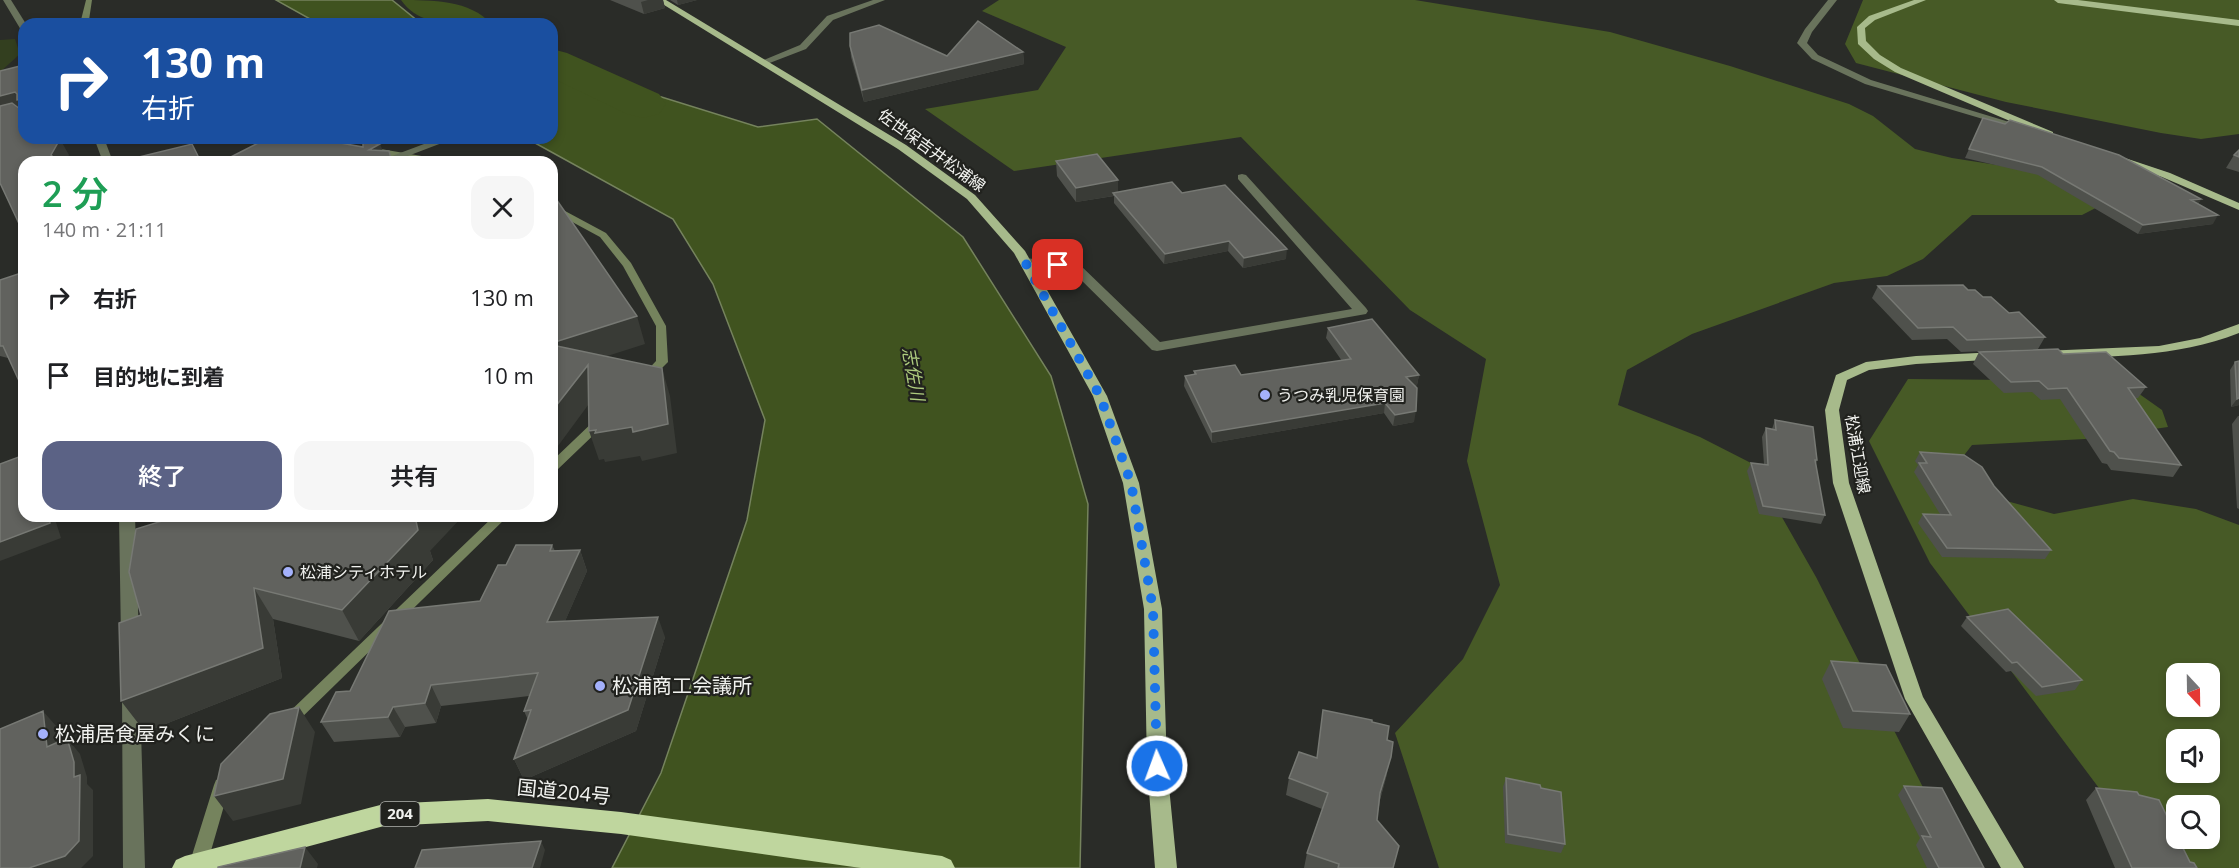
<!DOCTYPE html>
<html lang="ja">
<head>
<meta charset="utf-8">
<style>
	:root { --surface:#fff; --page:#f6f6f6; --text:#202124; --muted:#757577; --accent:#5b6285 }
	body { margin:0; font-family:"Open Sans","Noto Sans JP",sans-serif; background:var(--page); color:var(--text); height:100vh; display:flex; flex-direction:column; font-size:22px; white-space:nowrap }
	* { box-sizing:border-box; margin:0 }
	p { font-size:20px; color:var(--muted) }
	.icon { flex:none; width:33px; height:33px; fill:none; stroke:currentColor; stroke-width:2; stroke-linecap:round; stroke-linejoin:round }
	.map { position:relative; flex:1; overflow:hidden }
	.sheet { position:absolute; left:18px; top:156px; width:540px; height:366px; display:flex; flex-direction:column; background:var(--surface); border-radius:18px; box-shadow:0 3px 9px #0003 }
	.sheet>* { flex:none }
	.guide { position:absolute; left:18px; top:18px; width:540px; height:126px; border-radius:18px; box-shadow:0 3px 9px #0003; background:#1a4fa0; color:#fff; overflow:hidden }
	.needle { width:39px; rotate:158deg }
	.buttons { position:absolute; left:2166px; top:663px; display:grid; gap:12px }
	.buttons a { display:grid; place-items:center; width:54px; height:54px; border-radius:12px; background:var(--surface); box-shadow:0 3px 9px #0003; font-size:30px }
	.pin { position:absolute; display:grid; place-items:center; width:51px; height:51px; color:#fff; margin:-26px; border-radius:12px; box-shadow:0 3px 9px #0006 }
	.me { position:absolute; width:66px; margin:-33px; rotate:358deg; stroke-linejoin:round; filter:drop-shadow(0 0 4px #0008) }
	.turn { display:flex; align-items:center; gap:21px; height:126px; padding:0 24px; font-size:27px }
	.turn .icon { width:78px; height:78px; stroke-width:2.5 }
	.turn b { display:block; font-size:42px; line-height:51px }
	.round { display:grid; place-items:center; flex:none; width:63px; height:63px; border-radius:18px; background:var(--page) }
	.headline { display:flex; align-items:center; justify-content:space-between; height:102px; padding:0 24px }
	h1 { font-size:36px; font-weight:600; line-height:45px; color:#1e9e55 }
	.button { display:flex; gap:12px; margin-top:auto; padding:12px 24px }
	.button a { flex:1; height:69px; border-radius:18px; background:var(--accent); color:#fff; font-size:24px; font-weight:600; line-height:69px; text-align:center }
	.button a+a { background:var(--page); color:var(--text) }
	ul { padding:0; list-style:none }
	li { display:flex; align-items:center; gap:18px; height:78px; padding:0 24px }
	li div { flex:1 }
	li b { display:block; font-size:22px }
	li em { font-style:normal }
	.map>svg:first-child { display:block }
	.green { fill:#333f1f }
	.forest { fill:#475a26; fill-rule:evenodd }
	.water { fill:#40531f; stroke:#75835d; stroke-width:1.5 }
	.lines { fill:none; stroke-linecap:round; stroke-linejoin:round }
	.stream { fill:#75835d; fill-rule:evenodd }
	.river { fill:#40531f; fill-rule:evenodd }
	.minor { fill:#69735c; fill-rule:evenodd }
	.major { fill:#a7ba8b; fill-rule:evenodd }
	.highway { fill:#bfd69e; fill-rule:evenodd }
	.wall { fill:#4f514c }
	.shaded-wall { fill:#393b36 }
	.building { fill:#61625e; stroke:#777974; stroke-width:1.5 }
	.route { stroke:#1a73e8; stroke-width:10; stroke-dasharray:0 18 }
	.poi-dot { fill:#a4b1fc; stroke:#21221e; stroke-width:2 }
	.labels { text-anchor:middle; stroke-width:4.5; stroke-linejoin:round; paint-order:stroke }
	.shield { fill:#21221e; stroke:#b3b4b0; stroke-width:1.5 }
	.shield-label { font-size:15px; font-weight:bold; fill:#f1f2ef }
	.street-label { font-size:16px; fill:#f1f2ef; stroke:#21221e }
	.poi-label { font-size:16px; fill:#f1f2ef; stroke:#21221e; text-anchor:start }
	.water-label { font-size:18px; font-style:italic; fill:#aecc7e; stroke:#21221e }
	.near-poi-label { font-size:20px; fill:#f1f2ef; stroke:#21221e; text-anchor:start }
	.near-street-label { font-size:20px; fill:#f1f2ef; stroke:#21221e }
</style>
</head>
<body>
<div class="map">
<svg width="2239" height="868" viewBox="0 0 2239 868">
	<rect width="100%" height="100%" fill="#2a2c28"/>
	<path class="green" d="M15 39 20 54 0 72V40Z"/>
	<path class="forest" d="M999 0H1415L1610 32 1730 66 1849 104 1873 116 1915 149 1952 158 2106 182 2119 196 2082 215H1972L1923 259 1887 276 1834 283 1692 334 1627 370 1618 405 1700 437 1751 463 1816 577 1964 868H1439L1395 733 1463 659 1500 585 1467 461 1486 359 1410 310 1241 137 1014 171 925 109 1038 90 1066 47 982 11Z
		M1863 0H2239V134L2201 139 2161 133 2006 102 1856 63 1845 44Z
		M1908 379 2121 381 2162 410 2168 427 2085 439 1972 445 1955 467 1992 497 2054 514 2133 499 2196 509 2239 525V868H2159L1930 563 1869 441ZM2176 674H2210V706H2176ZM2176 740H2210V772H2176ZM2176 806H2210V838H2176Z"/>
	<path class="water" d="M276 0H392L418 21 426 24H319Z
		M552 63 758 127 817 119 963 237 1051 376 1088 504 1080 868H612L661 773 747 520 765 420 713 284 673 219 526 138H552Z"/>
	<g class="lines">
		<path class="stream" d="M86 0H92L89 20 92 24H84L81 20Z
			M375 148 439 159 443 162H424L372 153V149Z
			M552 204 606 233 631 263 666 326 668 362 651 379H643L641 377 656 361V326L623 266 600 237 552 211Z
			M600 418 604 419 606 422 604 425 556 471 552 472V461L596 419Z
			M494 516H508L294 725 289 727 284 725 281 721 284 717Z
			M222 778 228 780 230 785 206 868H188L214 785 216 780Z"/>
		<path class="river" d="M401 0C431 0 471 0 491 24 461 24 421 29 401 0Z
			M552 49 567 53 659 94 666 104 659 114 643 118 627 114 552 78Z"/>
		<path class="minor" d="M3 0H11L26 24H24V31L21 30Z
			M873 0H885L833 20 806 49 767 64 759 62 800 45 827 16Z
			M1828 0H1837L1812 32 1807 43 1818 55 1871 80 2029 128 2020 130 1865 84 1812 59 1797 43 1805 29Z
			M94 138H104L113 162H103Z
			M440 138H455L392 162H376Z
			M1242 174 1246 175 1366 308 1368 311 1366 314 1157 351 1152 350 1071 270 1025 266 1019 262 1025 258 1079 264 1160 342 1352 309 1238 179V175Z
			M119 516H135L139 639 136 644 130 646 124 644 121 639Z
			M131 689 138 691 140 696 145 868H123L122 696 124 691Z"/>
		<path class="major" d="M656 0H666L906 145 975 195 1025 251 1107 396 1139 483 1162 609 1167 766 1177 868H1155L1147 766 1144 609 1123 483 1093 396 1014 253 967 199 898 149Z
			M1914 0H1926L1875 20 1865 28 1866 41 1880 55 1901 68 2053 132V136H2045L1895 72 1874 59 1858 44 1857 27 1869 16Z
			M2054 0H2078L2239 20V26L2058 3Z
			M2125 158 2170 173 2239 203V210L2162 177 2121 163 2120 161Z
			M2239 324V333C2174 358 2112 356 2043 359L2036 355 2043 351 2159 346 2200 338Z
			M1998 352 2005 356 2003 359 1916 364 1869 370 1847 380 1839 410 1849 483 1923 697 2024 868H2001L1905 699 1833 483 1825 410 1836 375 1866 362 1916 356Z"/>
		<path class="highway" d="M488 799 621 812 942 856 951 860 955 868H861L621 834 488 821 384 826 228 868H172L176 860 185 856 384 804Z"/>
	</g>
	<path class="wall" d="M610 0H663L665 8 644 14Z
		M670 0H697L678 5Z
		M850 46 947 56 1023 52 1024 64 864 102 851 57Z
		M1983 118 2201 199 2198 204 2213 224 2138 234 2038 175 1965 158Z
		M2239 150V172L2226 168 2234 155Z
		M1056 161 1118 180V192L1182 193 1286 259 1243 268 1228 251 1164 264 1114 203V196L1076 202 1057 176Z
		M0 280 8 358 0 356Z
		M1878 286 1983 297 2045 337 2038 349 1961 352 1947 339 1912 340 1872 298Z
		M1328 328 1419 375 1417 385 1415 386 1414 422 1393 426 1384 413 1212 443 1184 386 1185 376 1194 374V371L1241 375 1342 361 1326 338Z
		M1979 352 2063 354 2146 387 2138 398H2135L2181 465 2173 477 2111 470 2107 464 2102 463 2060 399 2041 400 2032 392 2004 393 1973 364Z
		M2235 362 2239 405 2231 407 2230 370Z
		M2238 416H2239V509L2237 508 2232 424Z
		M1775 420 1817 460 1816 464 1825 515 1821 524 1759 514 1747 471 1751 463 1764 464 1762 437 1766 428 1772 429Z
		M1920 452 1994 486 2051 550 2045 559 1942 557 1918 523 1923 514H1940L1914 472 1918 465 1915 461Z
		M136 529 430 551 433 560 359 641 273 619 282 678 145 732 141 615Z
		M552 545 555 551 580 550 587 571 565 621 665 637 636 731 524 780 514 759 528 720 524 711 529 696 441 706 436 723 405 727 400 737 334 742 321 722 350 691 480 601 506 565Z
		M1967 617 2082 680 2075 690 2036 696 2011 671 2006 672 1961 626Z
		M1831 661 1910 714 1899 732 1843 728 1822 679Z
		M1372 722 1387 740V774L1380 800 1377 820 1394 868H1304L1307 853 1322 809 1286 795 1289 778 1317 758Z
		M1506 778 1541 788 1565 844 1561 853 1505 843 1503 787Z
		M1904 786 1984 868H1927L1916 845 1920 838 1898 795Z
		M2096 788 2139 795 2190 862 2197 868H2115L2086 800Z"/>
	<path class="shaded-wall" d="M648 0H663L665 8 644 14 641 2Z
		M677 0H697L678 5Z
		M1023 52 1024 64 864 102 862 90Z
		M15 92 19 100 24 99V112L21 107 0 114V96Z
		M60 139 69 155 65 162H55L51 155Z
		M380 144 385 156 369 150Z
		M1118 180V195L1113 193V196L1076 202V188Z
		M2201 199 2196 208 2191 200Z
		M2218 215 2213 224 2138 234 2143 225Z
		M1229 241 1228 251 1164 264 1165 254Z
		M1287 249 1286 259 1243 268 1244 258Z
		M637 316 645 344 557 372 552 357V343Z
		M588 365 597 393 555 450 552 441V411Z
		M662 368 670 396 677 453 642 461 640 456 605 462 604 459 599 460 589 431 632 427Z
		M1419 375 1417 385 1404 388 1406 377Z
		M24 380V389L19 381Z
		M2239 398V405L2231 407 2237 399Z
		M1385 403 1384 413 1212 443V432Z
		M1416 411 1414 422 1393 426 1395 415Z
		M48 516H54L61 538 0 561V542Z
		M421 516H463L430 551 433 560 359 641 342 610Z
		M580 550 587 571 556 642 547 622Z
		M254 588 273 619 282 678 145 732 121 701Z
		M658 617 665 637 636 731 524 780 514 759Z
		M431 685 441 706 436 723 425 703Z
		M299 707 315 732 301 804 233 821 214 796Z
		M393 707 405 727 400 737 388 717Z
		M43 711 56 726 60 762 47 747Z
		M67 738 80 754 87 777V784L93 790V856L81 868H29L74 777Z
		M1391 757 1387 774 1376 811 1380 793Z
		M541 841 545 850 540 868H532Z
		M305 847 318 864 317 868H300Z"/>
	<path class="building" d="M978 21 1023 52 862 90 850 46V33L879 25 947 56Z
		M24 65V99L17 100V94L15 92 0 96V71Z
		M12 103 24 112V138H58L60 139 51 155 58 162H24V229L22 230 0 183V106Z
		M1983 118 2005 124 2010 120 2119 155 2201 199 2191 200 2218 215 2143 225 2042 167 1969 149Z
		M268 138H313L363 147V142L380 144 369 150 389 151 392 162H221Z
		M192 144 201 162H142L139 157Z
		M2239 150V157L2234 155Z
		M1097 154 1118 180 1076 188 1056 161Z
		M1172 182 1182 193 1225 185 1287 249 1244 258 1229 241 1165 254 1113 193Z
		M554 196 637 316 552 343V197Z
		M24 272V380L19 381 3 346H0V280Z
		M1963 285 1968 290H1975L1983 297H1991L2009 313 2019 312 2045 337 1967 340 1953 327 1918 328 1878 286Z
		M1372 319 1419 375 1406 377 1417 388 1416 411 1395 415 1385 403 1212 432 1185 376 1196 374 1194 371 1235 365 1241 375 1351 359 1328 328Z
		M552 345 662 368 668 424 633 432 632 427 595 433 596 430 589 431 588 365 552 411Z
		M2058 349 2063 354 2106 352 2146 387 2128 388 2181 465 2119 458 2114 452 2110 451 2067 388 2048 389 2039 381 2011 382 1979 352Z
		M2239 361V398L2237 399 2235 362Z
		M1775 420 1813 427 1817 460H1815L1825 515 1763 506 1751 463 1768 465 1766 428 1776 430Z
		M1920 452 1964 455 1982 467 1994 486 2051 550 1947 548 1923 514 1951 515 1919 463H1927Z
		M24 455V516H48L50 523 0 542V464Z
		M178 516H421L416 521 418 530 342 610 254 588 263 648 121 701 119 623 141 615 129 572 136 529Z
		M516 545H552L550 551 580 550 547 622 658 617 628 710 514 759 531 710 524 711 538 673 431 685 425 703 393 707 388 717 321 722 336 692 350 691 389 611 480 601 498 565H506Z
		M2008 609 2082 680 2042 687 2017 662 2012 663 1967 617Z
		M1831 661 1886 665 1910 714 1853 711Z
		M299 707 283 779 214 796 221 764 270 714Z
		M1323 710 1372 720V722L1389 726 1387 740 1393 742 1391 757 1380 793 1377 820 1399 846 1393 868H1338L1339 864 1307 853 1328 793 1289 778 1299 752 1317 758Z
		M43 711 47 747 67 738 74 762V777L80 775 79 841 65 856 29 868H0V729Z
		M1506 778 1540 785 1541 788 1561 792 1565 844 1508 834Z
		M1904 786 1942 788 1984 868H1939L1922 836 1931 837Z
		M2096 788 2137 792 2139 795 2159 800 2176 835V838H2178L2190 862 2194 863 2197 868H2132Z
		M541 841 532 868H415L422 850Z
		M305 847 300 868H218V867Z"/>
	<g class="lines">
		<path class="route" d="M1058 265 1025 262 1100 396 1131 483 1153 609 1157 766"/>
	</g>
	<g class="poi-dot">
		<circle cx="1265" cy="395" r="6"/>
		<circle cx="288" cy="572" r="6"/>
		<circle cx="600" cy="686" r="6"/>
		<circle cx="43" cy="734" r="6"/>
	</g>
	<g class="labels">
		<rect class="shield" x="380.5" y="802" width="39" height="24" rx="4.5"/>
		<g class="shield-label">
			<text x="400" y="819">204</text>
		</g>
		<g class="street-label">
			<text transform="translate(932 150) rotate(36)" y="6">佐世保吉井松浦線</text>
			<text transform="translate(1858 454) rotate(80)" y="6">松浦江迎線</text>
		</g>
		<g class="poi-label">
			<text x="1277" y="401">うつみ乳児保育園</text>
			<text x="300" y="578">松浦シティホテル</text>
		</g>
		<g class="water-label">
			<text transform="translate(913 374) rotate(80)" y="6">志佐川</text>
		</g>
		<g class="near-poi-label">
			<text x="612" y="693">松浦商工会議所</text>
			<text x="55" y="741">松浦居食屋みくに</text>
		</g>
		<g class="near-street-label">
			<text transform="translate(564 792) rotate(6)" y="7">国道204号</text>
		</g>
	</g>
</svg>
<div class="buttons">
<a><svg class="needle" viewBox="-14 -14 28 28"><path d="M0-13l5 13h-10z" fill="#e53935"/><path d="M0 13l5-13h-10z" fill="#757577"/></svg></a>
<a><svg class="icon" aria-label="sound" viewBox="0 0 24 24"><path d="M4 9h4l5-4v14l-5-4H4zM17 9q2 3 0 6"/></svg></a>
<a><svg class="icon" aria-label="search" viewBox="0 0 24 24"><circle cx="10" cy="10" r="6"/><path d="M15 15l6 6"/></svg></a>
</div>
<div class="pin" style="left:1058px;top:265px;background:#d93025"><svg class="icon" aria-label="arrive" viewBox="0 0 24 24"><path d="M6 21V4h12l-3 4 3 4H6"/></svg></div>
<svg class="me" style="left:1157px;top:766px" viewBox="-20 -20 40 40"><circle r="17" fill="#1a73e8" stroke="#fff" stroke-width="3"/><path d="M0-11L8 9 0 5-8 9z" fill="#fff"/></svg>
<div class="guide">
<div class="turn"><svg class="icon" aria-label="right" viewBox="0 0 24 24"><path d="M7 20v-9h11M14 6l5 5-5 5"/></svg><div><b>130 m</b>右折</div></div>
</div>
<section class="sheet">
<div class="headline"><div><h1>2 分</h1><p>140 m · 21:11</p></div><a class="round"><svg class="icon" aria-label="close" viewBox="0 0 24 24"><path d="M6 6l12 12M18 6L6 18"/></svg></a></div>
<ul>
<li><svg class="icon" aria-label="right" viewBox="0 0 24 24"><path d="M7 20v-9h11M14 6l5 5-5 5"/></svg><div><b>右折</b></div><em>130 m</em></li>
<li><svg class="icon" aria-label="arrive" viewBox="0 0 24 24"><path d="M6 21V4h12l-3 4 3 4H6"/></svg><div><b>目的地に到着</b></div><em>10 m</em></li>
</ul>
<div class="button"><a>終了</a><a>共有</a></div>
</section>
</div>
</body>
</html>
